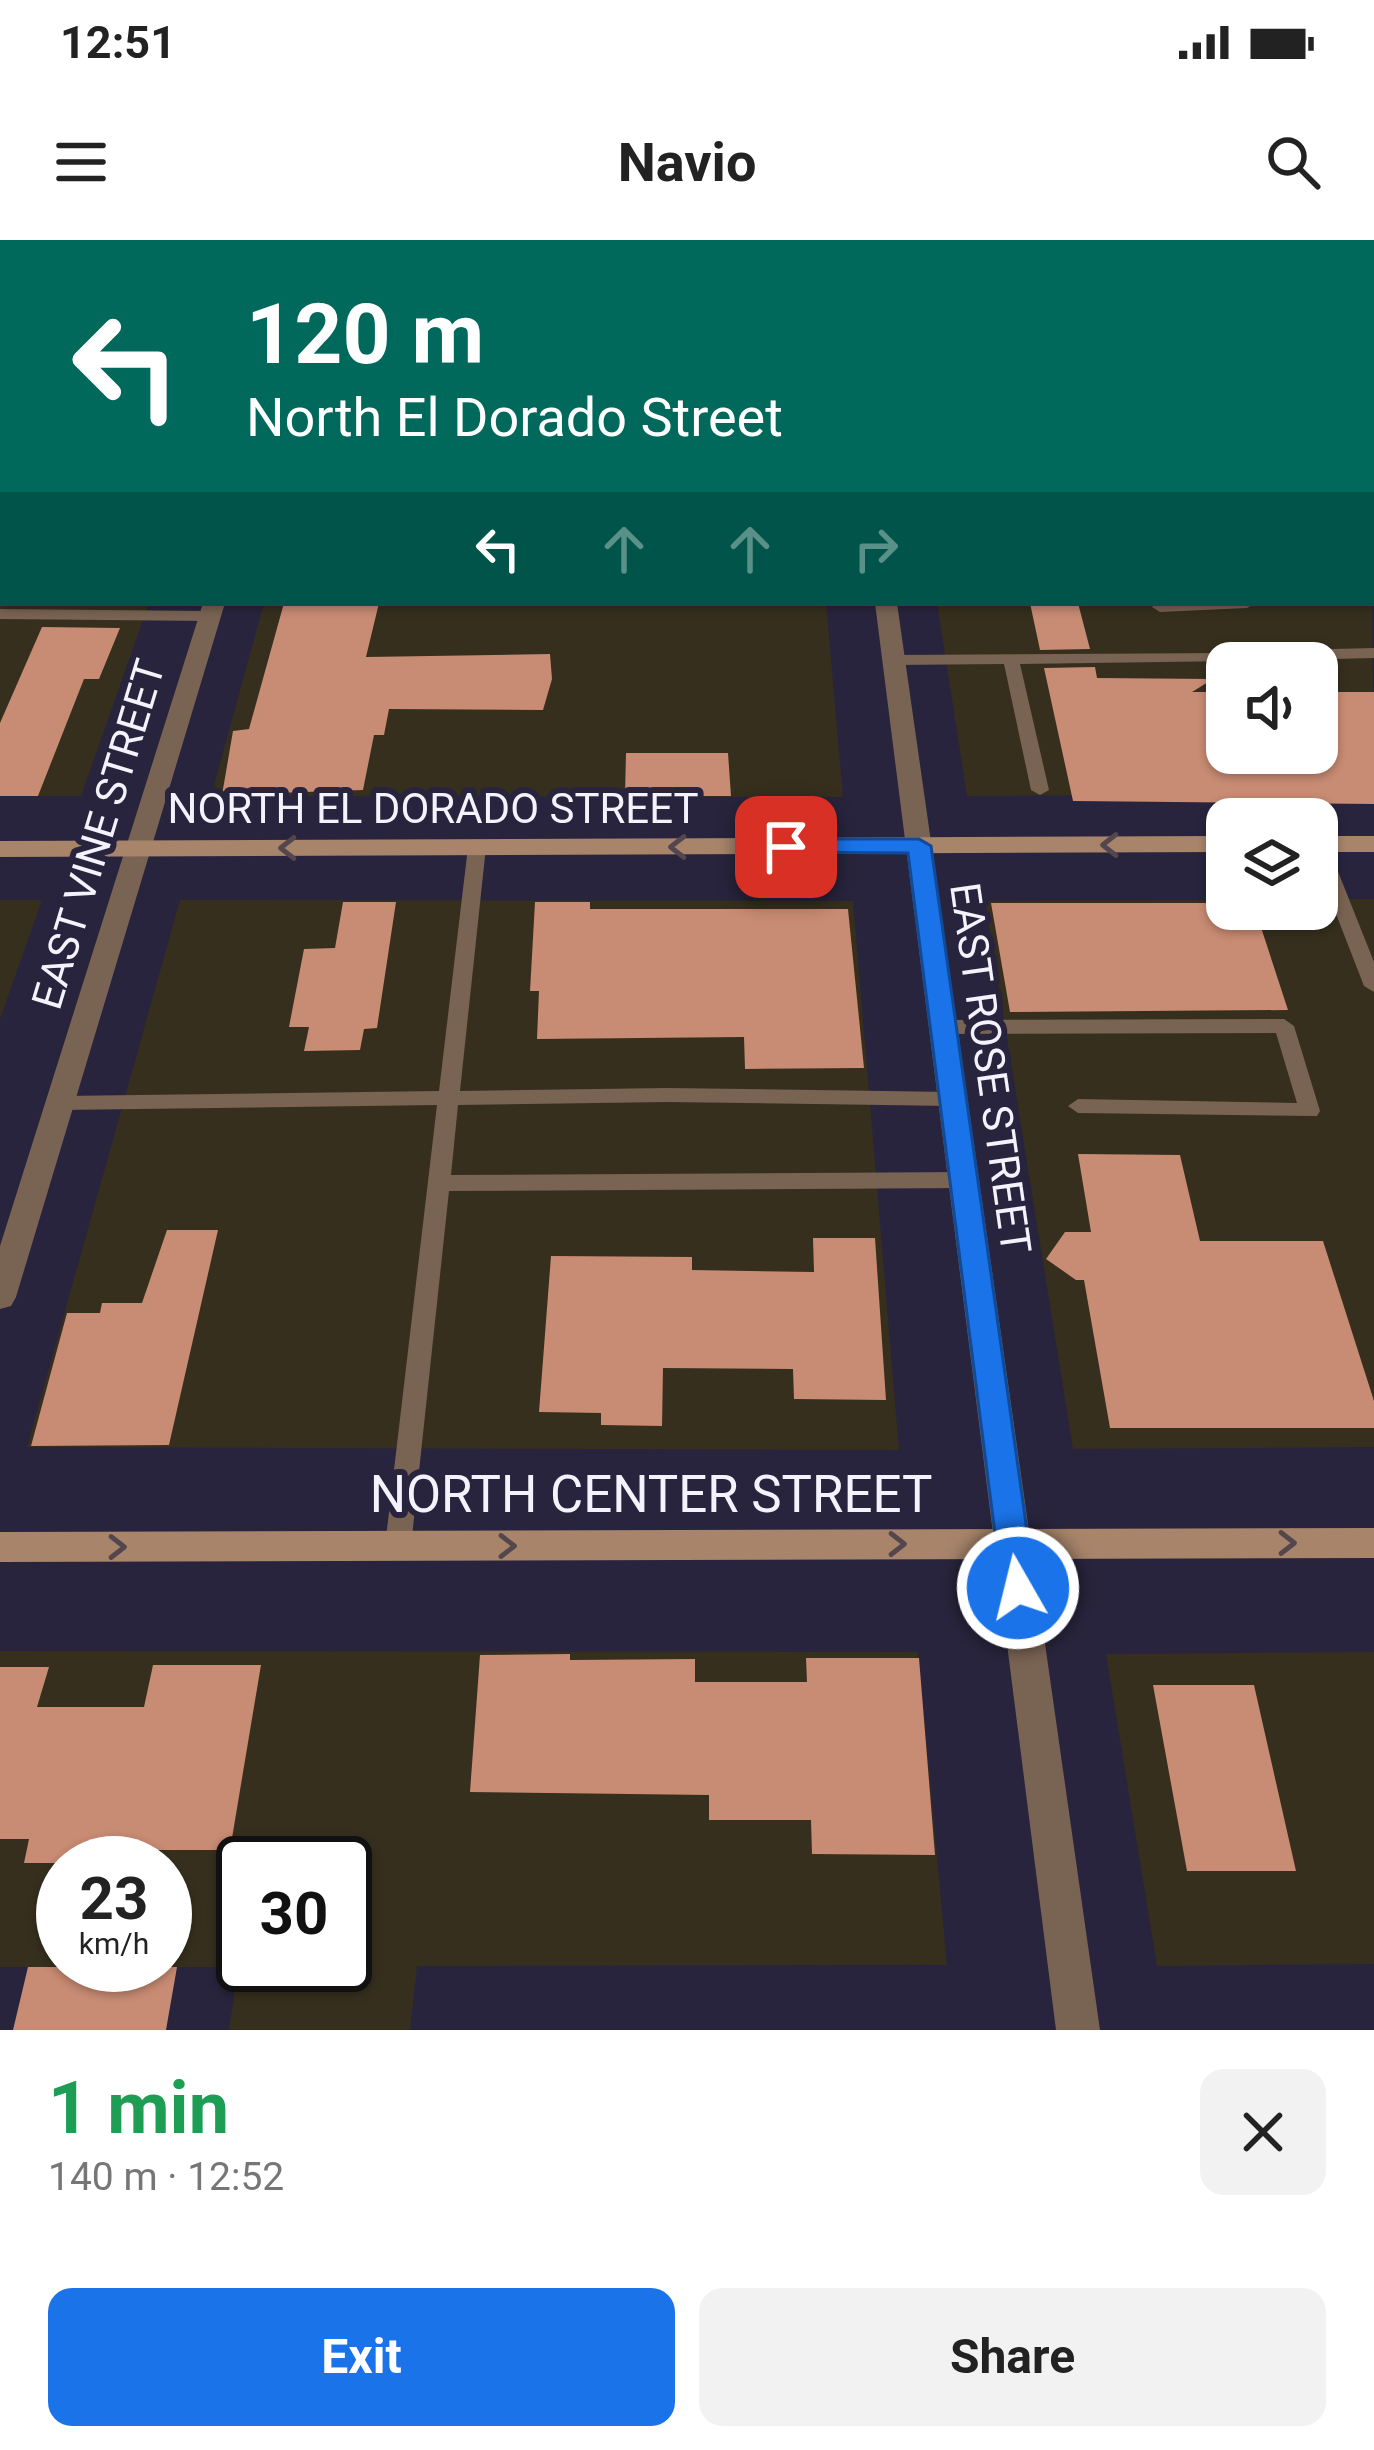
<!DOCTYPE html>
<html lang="en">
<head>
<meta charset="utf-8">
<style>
	:root { --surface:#fff; --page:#f2f2f2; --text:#222; --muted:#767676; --accent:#1a73e8 }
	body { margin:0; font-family:Roboto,sans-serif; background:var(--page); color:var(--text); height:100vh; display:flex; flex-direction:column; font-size:45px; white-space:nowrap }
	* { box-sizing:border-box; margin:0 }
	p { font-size:39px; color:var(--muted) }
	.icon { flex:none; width:66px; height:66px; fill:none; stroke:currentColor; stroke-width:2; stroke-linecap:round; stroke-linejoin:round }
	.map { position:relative; height:1790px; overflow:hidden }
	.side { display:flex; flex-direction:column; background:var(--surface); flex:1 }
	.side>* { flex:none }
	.hud { position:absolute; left:0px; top:0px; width:1374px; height:366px; box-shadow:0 3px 9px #0004; background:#00695c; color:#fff; overflow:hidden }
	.controls { position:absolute; left:1206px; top:402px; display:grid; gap:24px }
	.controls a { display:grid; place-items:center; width:132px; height:132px; border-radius:24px; background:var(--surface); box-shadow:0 3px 9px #0004; font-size:60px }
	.speed { position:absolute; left:36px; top:1596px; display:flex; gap:24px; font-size:60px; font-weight:700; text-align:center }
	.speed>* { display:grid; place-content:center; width:156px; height:156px; border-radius:50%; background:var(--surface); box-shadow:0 3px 9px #0004; line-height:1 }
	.speed small { font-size:30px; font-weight:400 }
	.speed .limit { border:6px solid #111; border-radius:18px; background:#fff; color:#111 }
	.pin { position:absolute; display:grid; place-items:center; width:102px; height:102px; color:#fff; margin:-51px; border-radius:24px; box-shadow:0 6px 18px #0006 }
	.me { position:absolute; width:132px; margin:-66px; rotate:352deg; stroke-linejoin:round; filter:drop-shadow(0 0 9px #0008) }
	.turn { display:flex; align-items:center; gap:42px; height:252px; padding:0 48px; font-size:54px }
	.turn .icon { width:156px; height:156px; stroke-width:2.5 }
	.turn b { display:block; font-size:84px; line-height:102px }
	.lanes { display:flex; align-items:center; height:114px; padding:0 48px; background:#0003; justify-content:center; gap:60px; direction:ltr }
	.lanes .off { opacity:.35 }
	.round { display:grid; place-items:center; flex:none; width:126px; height:126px; border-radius:24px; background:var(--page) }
	.head { display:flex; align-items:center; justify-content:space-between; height:204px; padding:0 48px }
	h1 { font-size:72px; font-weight:700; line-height:90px; color:#1e9e55 }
	.cta { display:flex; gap:24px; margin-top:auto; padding:24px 48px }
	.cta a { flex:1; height:138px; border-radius:24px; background:var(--accent); color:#fff; font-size:48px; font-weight:700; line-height:138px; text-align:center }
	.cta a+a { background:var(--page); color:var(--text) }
	.status { display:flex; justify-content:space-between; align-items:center; height:84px; padding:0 60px; background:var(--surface); direction:ltr }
	.status svg { height:33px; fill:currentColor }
	header { display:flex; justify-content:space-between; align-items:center; height:156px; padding:0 48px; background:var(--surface); font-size:54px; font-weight:700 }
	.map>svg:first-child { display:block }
	.commercial { fill:#362f1e; fill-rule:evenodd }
	.building { fill:#c88b73 }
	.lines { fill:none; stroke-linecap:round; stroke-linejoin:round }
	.service { fill:#796353; fill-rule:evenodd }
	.minor { fill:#796353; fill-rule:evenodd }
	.tertiary { fill:#796353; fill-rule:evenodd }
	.secondary { fill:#a7846a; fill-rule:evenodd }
	.oneway { stroke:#54464d }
	.route { fill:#1a73e8; stroke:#114b97; stroke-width:3 }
	.labels { text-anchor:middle; stroke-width:12; stroke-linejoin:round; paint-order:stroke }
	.street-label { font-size:42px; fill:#f3f2fd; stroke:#28243d }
	.near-street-label { font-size:51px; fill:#f3f2fd; stroke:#28243d }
</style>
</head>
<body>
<div class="status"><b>12:51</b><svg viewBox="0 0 49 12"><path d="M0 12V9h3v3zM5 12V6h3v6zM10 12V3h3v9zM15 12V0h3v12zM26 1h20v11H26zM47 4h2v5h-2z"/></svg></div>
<header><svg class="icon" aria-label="menu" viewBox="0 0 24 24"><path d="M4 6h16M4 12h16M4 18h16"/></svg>Navio<svg class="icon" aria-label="search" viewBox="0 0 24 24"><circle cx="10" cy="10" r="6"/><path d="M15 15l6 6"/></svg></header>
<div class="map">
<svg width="1374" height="1790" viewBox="0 0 1374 1790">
	<rect width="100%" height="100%" fill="#28243d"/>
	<path class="commercial" d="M0 0H279L3 3 0 186Z
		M365 0H793L794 3H364Z
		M877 0H1305L1307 3H877Z
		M1371 248 1374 554 967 556 937 363H1371ZM1227 423H1317V513H1227Z
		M0 250 3 363H149L81 556H0Z
		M264 363H826L843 557 211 556Z
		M1317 659H1374V1207L1073 1209 985 661 1227 660V669H1317Z
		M0 660H42L0 779Z
		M180 660 853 661 899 1210 27 1207Z
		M0 1411 918 1412 947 1725 417 1726 410 1790H229L238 1727H0ZM63 1623H165V1725H63ZM243 1623H345V1725H243Z
		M1374 1412V1724L1157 1726 1106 1414Z"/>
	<path class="building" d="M284 363H379L366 417 550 414 552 439 543 470 389 469 384 495H374L363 550 222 555 233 491 249 489Z
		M1030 363H1078L1090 409 1040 410Z
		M42 387 120 388 99 439H84L38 556H0V483Z
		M1095 427 1097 438 1213 439 1192 452H1227V513H1317V452H1374V564L1073 561 1044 428Z
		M626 513H728L731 556H625Z
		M343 662H396L377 788 364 789 360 810 304 811 309 787H289L304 709 335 708Z
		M535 662H590V669H848L864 828 745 829 744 797 537 799 539 751H530Z
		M991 663H1227V669H1255L1288 770 1010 772Z
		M1078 914 1180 915 1200 1001H1323L1374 1161V1188H1110L1084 1040H1076L1046 1019 1065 992H1091Z
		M167 990H218L169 1205 31 1206 67 1073H100L102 1063H142Z
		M813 998H875L886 1160 794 1159 793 1129 663 1128 662 1186 601 1185V1173L539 1172 551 1016 692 1017V1030L814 1032Z
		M570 1414V1420L695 1419V1442H807L806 1418H919L935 1615 812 1614 811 1580H709V1555L470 1552 480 1415Z
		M153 1425H261L230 1610H84L81 1623H24L29 1599H0V1427H49L37 1467H144Z
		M1153 1445H1254L1296 1631H1187Z
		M28 1727H177L166 1790H13Z"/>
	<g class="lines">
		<path class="service" d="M1371 74H1374V82H1371Z
			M1255 363 1247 368 1160 372 1152 367 1157 363Z
			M0 369 210 371 218 376 210 381 0 379Z
			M1374 408V418L1249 421 1241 416 1249 411Z
			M1227 413 1233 415V421L1020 424 1049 550 1040 555 1031 550 1004 424 894 425 886 420 894 415Z
			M1317 599 1327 604 1374 722V752L1364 746 1317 625Z
			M477 602 486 607 460 851 667 848 952 852 962 859 952 866 667 862 458 865 451 935 965 932 976 940 965 948 449 951 411 1306 407 1314 398 1317 389 1314 385 1306 437 865 60 870 50 863 60 856 439 851 468 607Z
			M1284 779 1294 786 1320 871 1317 876 1078 873 1068 866 1078 859 1297 863 1276 793 943 794 933 787 943 780Z"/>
		<path class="minor" d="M829 0H845V3H829Z
			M1349 0H1365L1366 3H1350Z
			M1371 20 1374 21V35L1371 34Z
			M203 363H225L16 1057 11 1066 0 1069V1006Z
			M875 363H897L1100 1790H1056Z"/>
		<path class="tertiary" d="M1371 209H1374V221H1371Z
			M0 211H3V223H0Z"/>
		<path class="secondary" d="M1227 596V612L0 617V601Z
			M1317 596H1374V612H1317Z
			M1374 1288V1318L0 1322V1292Z"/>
	</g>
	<defs><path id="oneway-chevron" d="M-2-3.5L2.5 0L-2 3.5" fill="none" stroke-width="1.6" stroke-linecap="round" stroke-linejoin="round" transform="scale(3)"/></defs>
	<g class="oneway">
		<use href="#oneway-chevron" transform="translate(1110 605) rotate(180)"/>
		<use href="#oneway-chevron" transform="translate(678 607) rotate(180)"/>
		<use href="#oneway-chevron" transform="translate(288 608) rotate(180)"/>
		<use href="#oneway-chevron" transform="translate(1287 1303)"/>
		<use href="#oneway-chevron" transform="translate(897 1304)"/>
		<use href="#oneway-chevron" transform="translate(507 1306)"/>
		<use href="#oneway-chevron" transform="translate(117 1307)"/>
	</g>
	<path class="route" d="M786 599H919L931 606 1035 1348 1030 1358 1018 1362 1006 1358 1002 1348 908 613 778 612V602Z"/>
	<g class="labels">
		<g class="street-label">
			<text x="433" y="583">NORTH EL DORADO STREET</text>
			<text transform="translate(98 594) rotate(-73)" y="15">EAST VINE STREET</text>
			<text transform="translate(991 828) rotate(82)" y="15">EAST ROSE STREET</text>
		</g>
		<g class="near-street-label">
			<text x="651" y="1272">NORTH CENTER STREET</text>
		</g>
	</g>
</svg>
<div class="controls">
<a><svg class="icon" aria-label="sound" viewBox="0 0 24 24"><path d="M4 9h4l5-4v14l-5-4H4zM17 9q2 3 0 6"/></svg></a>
<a><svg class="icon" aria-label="layers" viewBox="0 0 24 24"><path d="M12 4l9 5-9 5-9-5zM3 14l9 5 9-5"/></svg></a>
</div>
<div class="speed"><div>23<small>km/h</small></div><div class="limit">30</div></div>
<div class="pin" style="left:786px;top:607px;background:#d93025"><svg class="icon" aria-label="arrive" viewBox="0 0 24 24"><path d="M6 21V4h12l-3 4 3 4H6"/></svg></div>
<svg class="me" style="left:1018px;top:1348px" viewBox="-20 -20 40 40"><circle r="17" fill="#1a73e8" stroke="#fff" stroke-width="3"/><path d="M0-11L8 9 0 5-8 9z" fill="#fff"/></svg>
<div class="hud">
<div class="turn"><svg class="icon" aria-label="left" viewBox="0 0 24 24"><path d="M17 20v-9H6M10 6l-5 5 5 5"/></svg><div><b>120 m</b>North El Dorado Street</div></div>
<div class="lanes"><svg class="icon" aria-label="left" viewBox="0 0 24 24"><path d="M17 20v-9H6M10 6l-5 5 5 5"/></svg><svg class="icon off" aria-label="ahead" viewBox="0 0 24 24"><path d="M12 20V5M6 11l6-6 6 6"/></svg><svg class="icon off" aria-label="ahead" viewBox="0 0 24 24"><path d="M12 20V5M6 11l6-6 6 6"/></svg><svg class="icon off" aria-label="right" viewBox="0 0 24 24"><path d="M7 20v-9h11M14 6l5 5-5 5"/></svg></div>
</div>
</div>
<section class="side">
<div class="head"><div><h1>1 min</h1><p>140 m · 12:52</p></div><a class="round"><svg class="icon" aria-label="close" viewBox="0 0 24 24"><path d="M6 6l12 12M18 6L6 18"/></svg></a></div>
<div class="cta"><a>Exit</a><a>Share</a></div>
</section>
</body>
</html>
